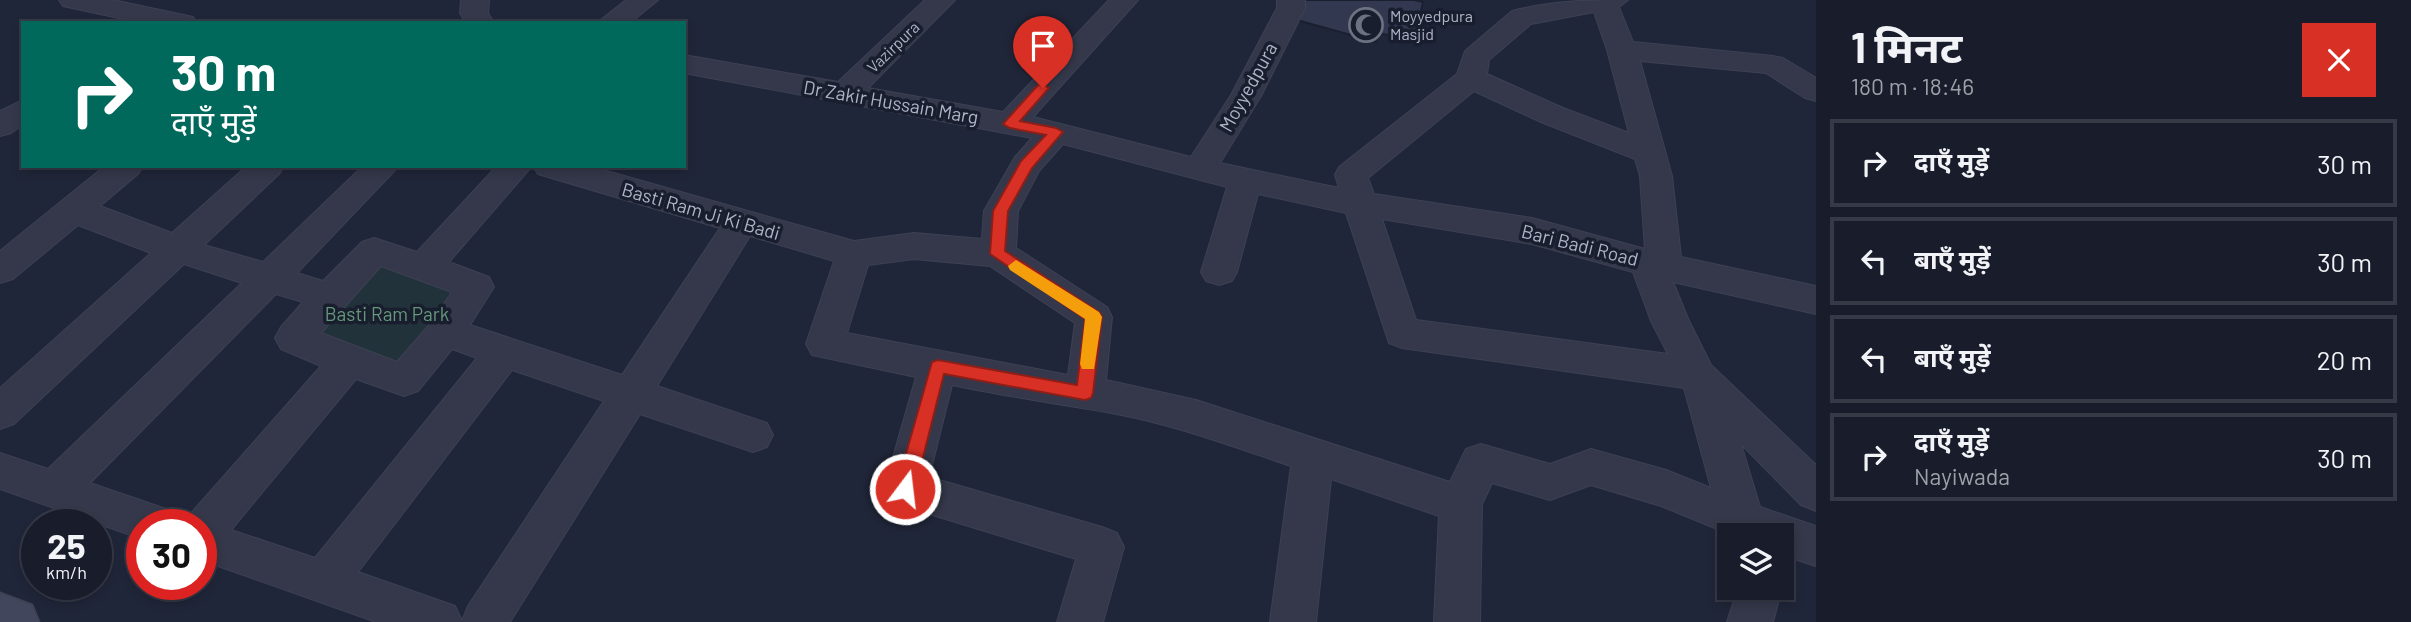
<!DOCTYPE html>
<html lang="hi">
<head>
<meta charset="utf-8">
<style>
	:root { --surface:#181c2b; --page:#252937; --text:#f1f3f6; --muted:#9fa1a9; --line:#363a47 }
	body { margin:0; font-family:Barlow,"Noto Sans Devanagari",sans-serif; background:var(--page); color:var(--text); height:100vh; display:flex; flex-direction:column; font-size:26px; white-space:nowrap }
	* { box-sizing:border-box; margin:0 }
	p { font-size:23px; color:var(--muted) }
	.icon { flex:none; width:38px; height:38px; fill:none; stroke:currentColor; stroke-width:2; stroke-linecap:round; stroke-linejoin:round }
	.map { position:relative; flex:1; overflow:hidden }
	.side { display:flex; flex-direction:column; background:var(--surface); width:595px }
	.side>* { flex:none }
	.hud { position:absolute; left:21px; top:21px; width:665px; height:147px; border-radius:0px; box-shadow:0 4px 10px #0003,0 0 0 2px var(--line); background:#00695c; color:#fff; overflow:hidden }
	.controls { position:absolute; left:1717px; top:523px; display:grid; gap:14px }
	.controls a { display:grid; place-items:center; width:77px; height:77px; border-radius:0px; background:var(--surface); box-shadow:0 4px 10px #0003,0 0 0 2px var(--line); font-size:35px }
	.speed { position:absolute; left:21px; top:509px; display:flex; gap:14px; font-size:35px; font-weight:700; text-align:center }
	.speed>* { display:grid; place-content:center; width:91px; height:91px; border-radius:50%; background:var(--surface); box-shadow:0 4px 10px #0003,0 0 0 2px var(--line); line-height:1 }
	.speed small { font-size:18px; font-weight:400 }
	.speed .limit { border:10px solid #d22; background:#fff; color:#111 }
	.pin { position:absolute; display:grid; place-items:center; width:60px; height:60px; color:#fff; margin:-72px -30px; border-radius:50% 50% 50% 0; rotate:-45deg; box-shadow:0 0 7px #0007 }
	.pin .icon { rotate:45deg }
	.me { position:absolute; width:77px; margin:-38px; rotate:15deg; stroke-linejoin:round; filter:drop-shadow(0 0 5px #0008) }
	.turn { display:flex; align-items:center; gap:24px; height:147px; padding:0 35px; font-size:32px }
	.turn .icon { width:91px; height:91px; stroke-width:2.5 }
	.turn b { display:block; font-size:49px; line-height:60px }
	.round { display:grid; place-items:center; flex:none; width:74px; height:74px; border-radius:0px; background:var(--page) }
	.headline { display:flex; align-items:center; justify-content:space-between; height:119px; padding:0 35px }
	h1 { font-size:42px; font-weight:700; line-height:52px }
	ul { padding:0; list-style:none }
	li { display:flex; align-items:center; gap:21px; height:88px; margin:0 14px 10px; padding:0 21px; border:4px solid var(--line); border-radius:0px }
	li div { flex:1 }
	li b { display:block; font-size:26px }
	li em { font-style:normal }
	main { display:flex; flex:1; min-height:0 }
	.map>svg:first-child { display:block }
	.green { fill:#22323a }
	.building { fill:#323850; stroke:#1b2030; stroke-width:2 }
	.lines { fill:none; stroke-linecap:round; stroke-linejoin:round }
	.minor-casing { stroke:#3d4153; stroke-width:2 }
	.secondary-casing { stroke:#3d4153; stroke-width:3 }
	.minor { fill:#34384a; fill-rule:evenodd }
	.secondary { fill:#42465d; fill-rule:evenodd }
	.route { fill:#d93025; stroke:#8d1f18; stroke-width:2 }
	.slow { fill:#f59e0b }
	.labels { text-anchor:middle; stroke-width:7; stroke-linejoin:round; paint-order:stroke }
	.far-poi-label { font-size:16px; fill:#afb3c6; stroke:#191e2e; text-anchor:start }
	.far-street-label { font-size:16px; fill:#afb3c6; stroke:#191e2e }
	.street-label { font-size:19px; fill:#afb3c6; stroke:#191e2e }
	.park-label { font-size:19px; fill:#65977b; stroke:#191e2e }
</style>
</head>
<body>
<main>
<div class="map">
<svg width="1816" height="622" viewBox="0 0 1816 622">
	<rect width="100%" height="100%" fill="#202639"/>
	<path class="green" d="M374 261 464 290 402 370 308 336Z"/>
	<path class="building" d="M1289 0H1414L1423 2 1415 40 1377 33 1376 42 1286 17Z"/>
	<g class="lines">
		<g class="minor-casing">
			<path id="minor" d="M59 0H113L193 17 197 23H142L63 6Z
				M461 0H489L488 13 494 23H466L460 13Z
				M626 0H658L630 23H597Z
				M925 0H955L868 88 1003 112 1109 0H1138L1033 117 1191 157 1231 95 1277 8V0H1305V8L1261 96 1220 163 1339 188 1335 175 1339 167 1457 74 1465 51 1512 11C1551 1 1588 0 1628 0L1619 7 1633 42 1773 56 1783 58 1816 78V101L1805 98 1766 73 1640 61 1672 176 1681 257 1816 286V314L1673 282 1689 321 1711 365 1816 465V511L1801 505 1741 444 1760 507 1816 526V566L1782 555V536H1729V539L1727 533 1661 506 1591 485 1550 500 1492 483 1482 504 1480 622H1434L1439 516 1331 479 1316 622H1270L1291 466C1232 446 1173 424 1111 413 1058 404 1005 396 952 385L929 477 1102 527 1117 533 1124 547 1103 622H1057L1076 559 890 502 884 489 916 377 812 355 806 344 834 261 750 236 657 386 767 423 773 435 767 447 753 452 640 414 510 622H376L201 560V525H183L186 519 321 366 281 349 275 338 281 327 303 302 276 294 90 483 172 511 179 525H142V539L0 489V453L48 469 242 283 184 264 14 424 0 429V388L151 253 78 225 13 279 0 283V251L105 166H143L138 174 100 206 172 233 247 166H284L279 174 204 245 263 262 363 166H399L297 273 323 281 362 242 374 238 417 252 497 166H532L449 262 489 277 494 287 470 325 622 375 720 228 538 174 533 166H589L854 241 914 233 982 239 984 211 1015 157 1032 138 684 73V55L838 82ZM1594 12 1607 50 1629 133 1563 108 1487 74 1489 60 1531 24ZM1474 91 1541 122 1635 159 1640 176 1645 249 1532 218 1374 194 1368 178ZM1063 144 1227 187 1201 272 1206 281 1219 285 1232 281 1237 272 1258 194 1346 213 1389 343 1402 348 1684 388 1711 488 1666 470 1591 449 1550 464 1481 444 1466 449 1450 482 1196 400 1106 380 1112 317 1107 307 1016 248 1018 211 1039 171ZM1382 219 1532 244 1633 272 1651 321 1668 354 1416 320ZM914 259 990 266 1075 323 1068 375 847 333 868 265ZM381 266 452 292 432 322 397 362 321 333ZM452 349 477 358 315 558 231 530 356 379 404 396 418 391ZM512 370 604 401 468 606 462 621 455 606 358 572Z
				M23 100V125L11 133 0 136V111Z
				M1782 586V588L1773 622H1727L1738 588H1782Z"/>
		</g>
		<g class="secondary-casing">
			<path id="secondary" d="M0 593 32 605 39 622H0Z"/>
		</g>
		<use href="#minor" class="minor"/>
		<use href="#secondary" class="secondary"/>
	</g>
	<path class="route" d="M1043 84 1049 88 1020 121 1056 128 1063 132 1032 168 1008 211 1005 251 1099 312 1102 317 1093 393 1091 398 1085 400 944 374 915 489 912 494 905 497 899 494 896 489 932 362 938 360 1077 385 1085 319 990 254 993 211 1021 161 1046 135 1010 128 1003 124 1038 85Z"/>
	<path class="slow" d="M1016 260 1099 312 1102 317 1094 369H1082L1080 364 1085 319 1010 270 1008 266Z"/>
	<defs>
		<g id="mosque-ring" transform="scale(1.75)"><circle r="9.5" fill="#191e2e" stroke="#6b7280" stroke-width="1.5"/><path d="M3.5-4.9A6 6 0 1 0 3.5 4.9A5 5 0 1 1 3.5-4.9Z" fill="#6b7280"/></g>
	</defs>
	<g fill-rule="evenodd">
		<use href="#mosque-ring" x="1366" y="25"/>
	</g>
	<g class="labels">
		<g class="far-poi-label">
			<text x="1390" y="22">Moyyedpura<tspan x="1390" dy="18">Masjid</tspan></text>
		</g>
		<g class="far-street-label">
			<text transform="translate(893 47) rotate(-44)" y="6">Vazirpura</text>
		</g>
		<g class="street-label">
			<text transform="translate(1248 87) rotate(-61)" y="7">Moyyedpura</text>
			<text transform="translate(891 102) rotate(10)" y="7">Dr Zakir Hussain Marg</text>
			<text transform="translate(701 211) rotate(16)" y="7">Basti Ram Ji Ki Badi</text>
			<text transform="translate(1580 245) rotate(14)" y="7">Bari Badi Road</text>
		</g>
		<g class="park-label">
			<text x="387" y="321">Basti Ram Park</text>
		</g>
	</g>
</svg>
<div class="controls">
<a><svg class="icon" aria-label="layers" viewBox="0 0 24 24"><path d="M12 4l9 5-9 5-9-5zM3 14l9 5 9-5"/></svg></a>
</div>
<div class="speed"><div>25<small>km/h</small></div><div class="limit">30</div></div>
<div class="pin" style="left:1043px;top:88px;background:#d93025"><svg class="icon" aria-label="arrive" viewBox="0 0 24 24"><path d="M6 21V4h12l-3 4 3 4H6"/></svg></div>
<svg class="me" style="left:905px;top:489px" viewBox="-20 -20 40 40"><circle r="17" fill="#d93025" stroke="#fff" stroke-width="3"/><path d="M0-11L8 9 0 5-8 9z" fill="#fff"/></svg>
<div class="hud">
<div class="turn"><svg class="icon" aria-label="right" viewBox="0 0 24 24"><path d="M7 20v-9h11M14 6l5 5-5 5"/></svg><div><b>30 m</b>दाएँ मुड़ें</div></div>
</div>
</div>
<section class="side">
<div class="headline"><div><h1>1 मिनट</h1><p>180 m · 18:46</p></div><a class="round" style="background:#d93025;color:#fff"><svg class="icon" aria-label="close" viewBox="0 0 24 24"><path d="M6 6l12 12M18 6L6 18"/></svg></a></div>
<ul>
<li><svg class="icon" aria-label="right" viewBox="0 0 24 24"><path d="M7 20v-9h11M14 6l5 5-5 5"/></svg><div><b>दाएँ मुड़ें</b></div><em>30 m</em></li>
<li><svg class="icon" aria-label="left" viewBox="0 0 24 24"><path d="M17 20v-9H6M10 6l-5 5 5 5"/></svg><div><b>बाएँ मुड़ें</b></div><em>30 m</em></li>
<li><svg class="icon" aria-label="left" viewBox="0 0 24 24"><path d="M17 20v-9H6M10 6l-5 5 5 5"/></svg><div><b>बाएँ मुड़ें</b></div><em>20 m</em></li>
<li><svg class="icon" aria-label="right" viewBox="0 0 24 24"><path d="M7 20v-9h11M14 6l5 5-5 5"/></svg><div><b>दाएँ मुड़ें</b><p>Nayiwada</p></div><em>30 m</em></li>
</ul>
</section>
</main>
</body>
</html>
